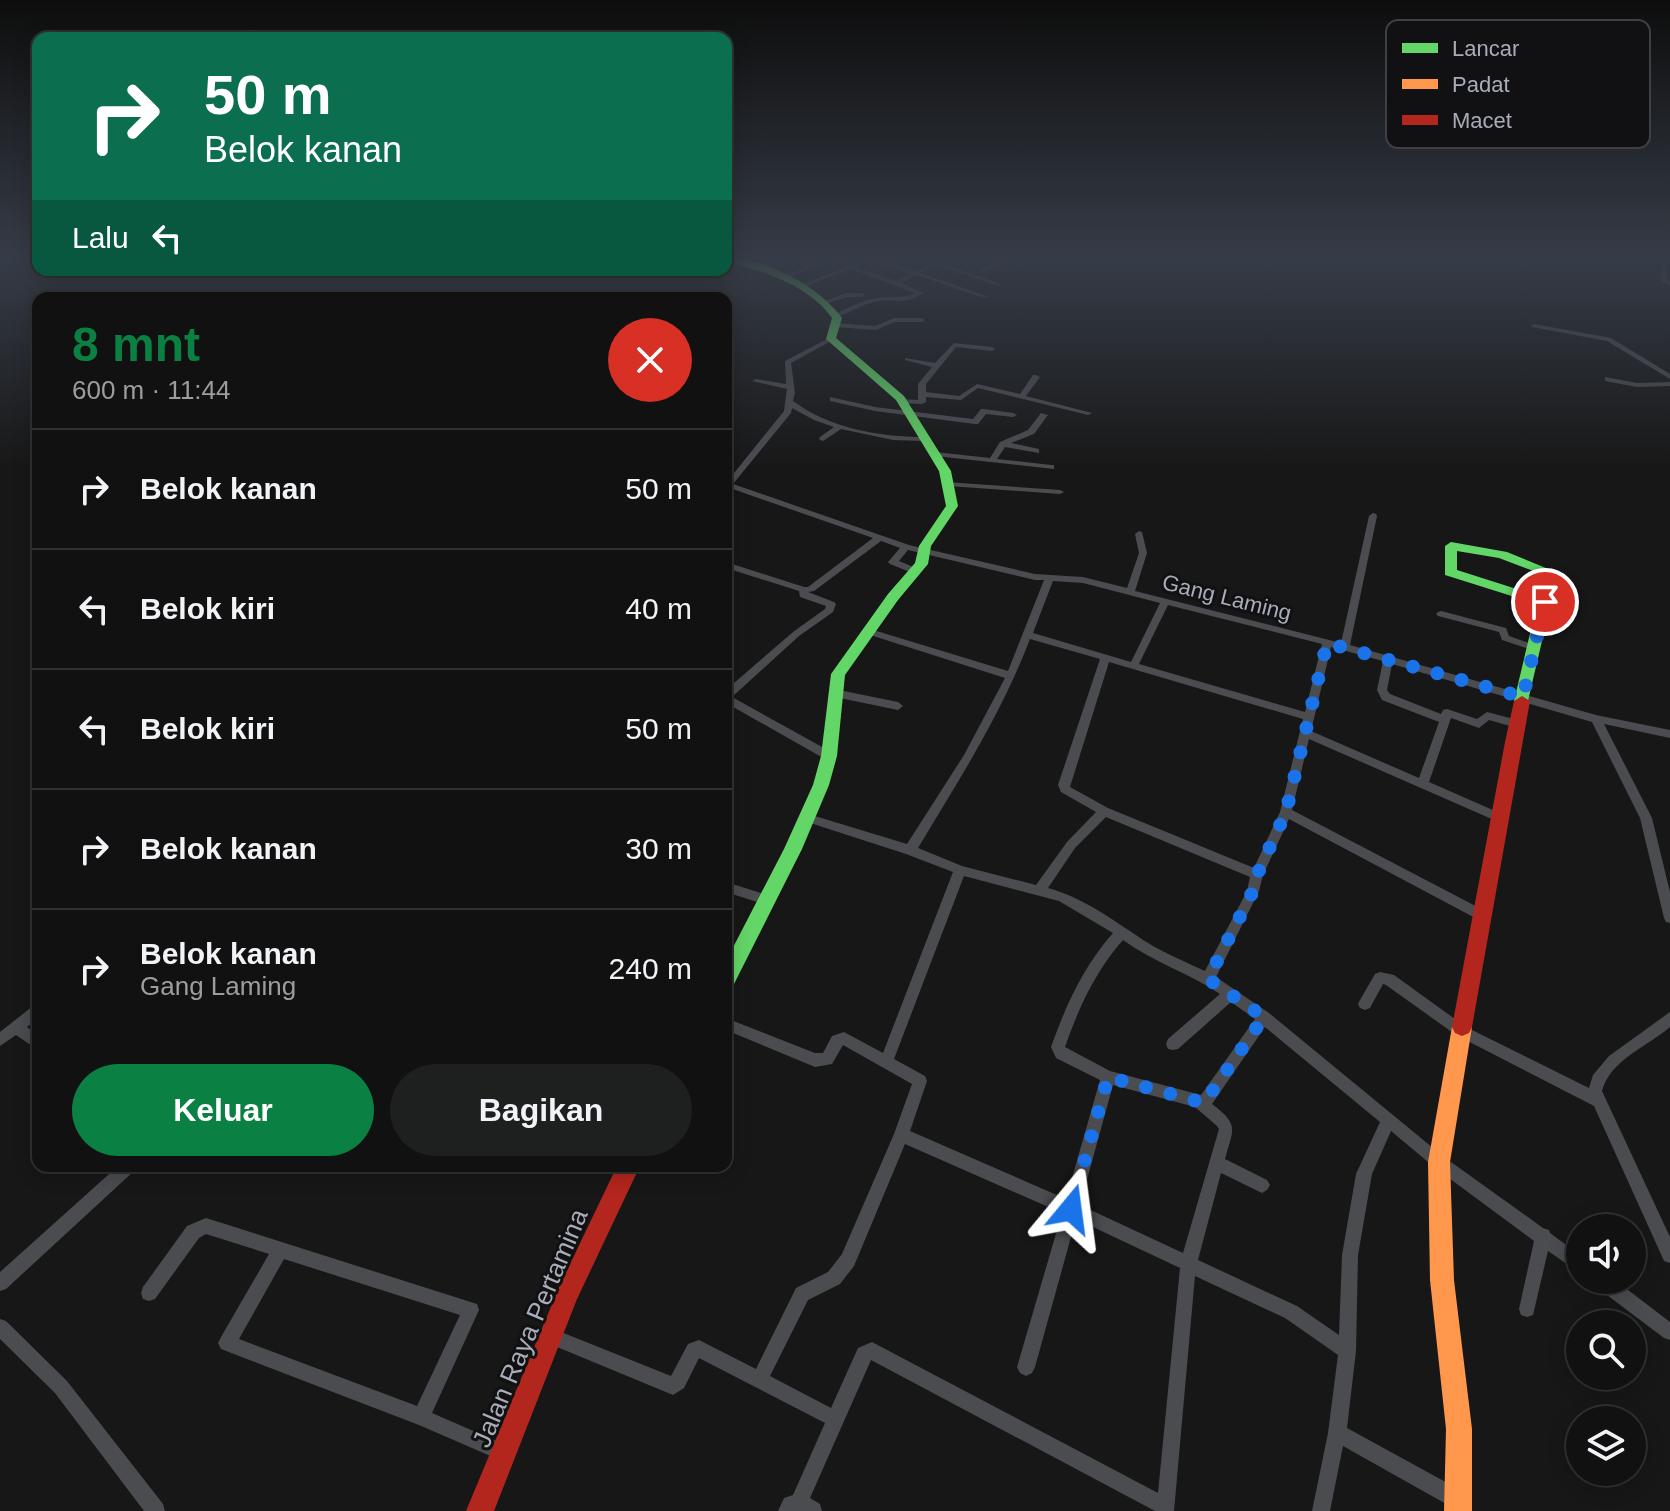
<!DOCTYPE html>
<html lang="id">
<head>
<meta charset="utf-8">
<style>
	:root { --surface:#111; --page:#1e1f1f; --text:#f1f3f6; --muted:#9c9d9f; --line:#303131; --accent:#0b8043 }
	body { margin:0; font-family:Arial,sans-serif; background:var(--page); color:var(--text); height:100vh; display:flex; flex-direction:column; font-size:30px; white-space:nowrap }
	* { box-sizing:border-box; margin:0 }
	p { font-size:26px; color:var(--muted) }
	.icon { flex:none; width:44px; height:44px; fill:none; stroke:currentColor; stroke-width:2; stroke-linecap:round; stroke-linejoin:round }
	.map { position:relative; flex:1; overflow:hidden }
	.sheet { position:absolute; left:32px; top:292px; width:700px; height:880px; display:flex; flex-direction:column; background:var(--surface); border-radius:16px; box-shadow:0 4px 20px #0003,0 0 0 2px var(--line) }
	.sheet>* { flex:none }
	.banner { position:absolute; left:32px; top:32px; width:700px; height:244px; border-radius:16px; box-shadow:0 4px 20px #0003,0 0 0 2px var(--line); background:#0b6e4f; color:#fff; overflow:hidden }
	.fabs { position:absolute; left:1566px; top:1214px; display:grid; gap:16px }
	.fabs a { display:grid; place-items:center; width:80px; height:80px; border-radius:50%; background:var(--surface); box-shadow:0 4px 20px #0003,0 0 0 2px var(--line); font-size:40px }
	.pin { position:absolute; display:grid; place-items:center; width:68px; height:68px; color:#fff; margin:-34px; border:4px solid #fff; border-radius:50%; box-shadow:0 2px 8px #0007 }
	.me { position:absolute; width:88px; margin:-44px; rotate:16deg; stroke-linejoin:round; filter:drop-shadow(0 0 6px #0008) }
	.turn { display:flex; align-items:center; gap:28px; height:168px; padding:0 40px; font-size:36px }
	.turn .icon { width:104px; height:104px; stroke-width:2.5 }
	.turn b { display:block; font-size:56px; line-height:68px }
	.then { display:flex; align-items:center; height:76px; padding:0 40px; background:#0003; gap:16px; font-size:30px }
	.round { display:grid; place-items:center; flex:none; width:84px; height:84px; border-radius:42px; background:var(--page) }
	.overview { display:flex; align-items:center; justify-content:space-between; height:136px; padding:0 40px }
	h1 { font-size:48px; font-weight:700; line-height:60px; color:var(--accent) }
	.action { display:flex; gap:16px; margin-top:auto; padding:16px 40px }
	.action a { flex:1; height:92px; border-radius:48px; background:var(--accent); color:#fff; font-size:32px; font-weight:700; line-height:92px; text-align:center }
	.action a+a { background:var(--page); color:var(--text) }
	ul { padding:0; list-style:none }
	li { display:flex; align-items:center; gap:24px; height:120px; padding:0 40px; border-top:2px solid var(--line) }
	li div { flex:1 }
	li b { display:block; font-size:30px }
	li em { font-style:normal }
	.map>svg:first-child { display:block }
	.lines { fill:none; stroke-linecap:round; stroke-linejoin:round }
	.street { fill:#4b4c50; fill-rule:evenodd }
	.fast { fill:#63d668; fill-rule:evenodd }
	.slow { fill:#ff974d; fill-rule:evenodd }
	.jam { fill:#b3261e; fill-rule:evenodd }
	.route { stroke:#1a73e8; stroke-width:14; stroke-dasharray:0 25.2 }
	.labels { text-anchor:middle; stroke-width:6; stroke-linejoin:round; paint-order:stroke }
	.street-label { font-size:22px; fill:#a8adb8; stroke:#111113 }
	.near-street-label { font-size:26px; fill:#a8adb8; stroke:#111113 }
	.key { fill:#111113; stroke:#3e4045; stroke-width:2 }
	.key-label { font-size:22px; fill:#a8adb8 }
</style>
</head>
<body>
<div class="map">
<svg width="1670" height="1511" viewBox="0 0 1670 1511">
	<rect width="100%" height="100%" fill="#171717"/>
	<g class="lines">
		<path class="street" d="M826 258H835L782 280 777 279Z
			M868 258H877L915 271 931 264 917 258H927L936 261 942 258H950L941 263 1001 284 996 285 936 265 921 273 989 297 984 298 916 275 901 283 923 293C904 307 894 297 874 302 861 305 849 313 837 317L834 315 835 314C846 309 859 302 871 299 886 295 903 300 915 293L850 269 801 288 796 287ZM872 261 910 274 896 281 856 267Z
			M965 258H975L983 262 980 264Z
			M1001 258H1009L984 272 979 271Z
			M1661 258H1667V280L1670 282V286L1661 281Z
			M847 293H862L865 295 862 297H847L825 304 822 302Z
			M894 318H922L925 320 922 322H895L876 330 835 327 832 325 835 323 875 326Z
			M1534 324 1611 338 1670 374V379L1607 341 1532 327 1531 326Z
			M831 337 834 339 833 340 791 363 795 393 793 401C829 428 879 437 924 437L928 439 924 441 893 440 841 429 823 441 819 439 820 437 834 427 814 420 792 408 791 413 733 484 909 545 1035 574 1083 577 1127 588 1139 553 1135 534 1139 531 1142 532 1147 553 1135 591 1341 643 1369 516 1373 513 1376 514 1377 516 1350 645 1596 715 1670 730V738L1604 724 1652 818 1670 892V923L1666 922 1664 918 1640 818 1592 722 1392 664 1387 690 1390 694 1441 714 1443 710 1447 709 1477 719 1487 712 1521 721 1522 724 1517 728 1489 720 1479 728 1451 718 1429 782 1502 814 1504 817 1502 820H1494L1309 739 1292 810 1487 912 1489 916 1487 920 1483 921 1479 920 1289 819 1263 875 1259 891 1216 977 1269 1013 1444 1157 1543 1228 1549 1230 1550 1233 1580 1255V1273L1548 1251 1533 1315 1527 1317 1521 1315 1519 1309 1534 1241 1434 1167 1391 1131 1372 1174 1358 1255 1356 1351 1347 1428 1462 1491 1464 1498 1462 1505 1455 1507 1448 1505 1343 1446 1330 1511H1312L1328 1433 1338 1355 1285 1318 1195 1276 1174 1511H1155L871 1360 810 1498 820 1504 822 1511H778L784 1498 793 1495 825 1423 699 1358 684 1388 673 1395 545 1342 543 1336 545 1330 551 1328 671 1376 688 1344 699 1340 756 1369 796 1288 828 1272 842 1254 894 1134 912 1084 843 1045 832 1064 815 1067 726 1030V1018L815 1053H823L832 1036 844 1032 883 1053 953 872 906 854 801 820 799 817 801 814 805 813 907 844 964 755 1005 678 864 633 862 631 864 629H870L1008 671 1044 580H1035L908 550 899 561 918 569V573L915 574 890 564 888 562 900 548 881 541 814 591 808 592 834 602 836 604 833 612 799 636 732 697 833 753 835 756 833 759H825L726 703V690L793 632 825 609 826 606 800 597 799 591 726 568V562L804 587H808L873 538 730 488 726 490V483L784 411 787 389 752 381 756 379 786 384 785 361ZM1053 581 1083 583 1160 603 1131 662 1033 633ZM1168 605 1322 644 1305 712 1139 664ZM1030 639 1100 659 1058 785 1061 792 1096 812 1067 842 1036 885 962 866 918 848C959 780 1002 713 1030 639ZM1331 647 1383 661 1377 690 1382 700 1439 722 1419 778 1311 731ZM1109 662 1303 719 1280 812 1254 868 1108 808 1070 787ZM1106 817 1250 877 1247 891 1205 971C1186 962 1166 954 1148 943 1117 923 1085 898 1048 888L1075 848ZM964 876 1059 901 1113 933C1083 967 1066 1005 1051 1047L1056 1058 1100 1080 1066 1199 910 1131 927 1081 925 1076 894 1059ZM1123 940C1153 962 1189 973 1220 994L1168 1039 1166 1044 1168 1049 1173 1050 1178 1049 1231 1002 1255 1019 1201 1095 1110 1071 1065 1047C1079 1007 1095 972 1123 940ZM1265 1027 1380 1122 1356 1174 1342 1255 1339 1335 1297 1306 1198 1260 1221 1173 1262 1193 1267 1190 1270 1185 1267 1180 1225 1159C1233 1129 1240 1125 1212 1104ZM1113 1085 1195 1107 1217 1126 1219 1129 1183 1253 1080 1205ZM905 1144 1062 1213 1017 1367 1020 1373 1026 1376 1032 1373 1035 1367 1076 1219 1180 1268 1158 1493 872 1342 858 1348 831 1408 770 1376 808 1300 840 1284 854 1266Z
			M954 343 992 347 995 349 992 351 956 347 926 384V392L959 396 977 384 1020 394 1033 375H1036L1040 377 1026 396 1092 413 1088 415 978 388 961 400 926 397V402L922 404 899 403 898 401 902 399 918 400V384L932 367 905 360V358L935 363Z
			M1605 377 1637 383 1670 382V386L1637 387 1605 381Z
			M830 397 875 407 973 419 981 409H984L1013 413 1017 415 1013 417 986 414 978 424H975L875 411 830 401Z
			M1041 413 1048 415 1034 434 1011 443 1039 449V453L1005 447 997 459 1051 465H1054V469L935 456 931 454 935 452 990 458 1000 442 1028 430Z
			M946 482 1060 490 1064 492 1060 494 949 486 945 484Z
			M1441 611 1506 628 1509 636 1535 645 1537 647 1535 649 1532 650 1502 640 1499 632 1438 616 1436 614 1438 612Z
			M834 689 898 702 903 706 898 710 830 696 829 693Z
			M726 882 770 896 772 900 770 904 766 905 726 892Z
			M1380 972 1394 975 1466 1027 1589 1088 1593 1075 1609 1056 1670 1012V1027C1648 1046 1610 1060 1602 1091L1670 1237V1263L1664 1261 1594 1106 1456 1035 1386 985 1383 984 1370 1008 1365 1010 1360 1008 1358 1004 1360 1000 1375 974Z
			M38 1004V1018L27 1027 38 1036V1050L16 1035 0 1046V1032L33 1006Z
			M118 1166H137L134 1171 6 1289 0 1291V1272Z
			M206 1218 477 1304 479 1310 432 1413 508 1446 511 1452 508 1458 502 1461 419 1425 221 1349 218 1343 221 1337 269 1254 206 1234 199 1238 155 1299 149 1301 143 1299 141 1293 143 1287 187 1226ZM284 1259 460 1315 417 1406 239 1339Z
			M1593 1280H1615L1670 1322V1340L1664 1338 1595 1286Z
			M0 1319 6 1321 67 1381 163 1504 165 1511H144L55 1393 0 1339Z"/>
		<path class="fast" d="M726 258C766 258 819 286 842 318L836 338 904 396 951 471 958 506 931 546 928 564 898 600 845 675 837 756 829 785 802 849 733 986 726 989V961L784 849 813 785 821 756 831 674 888 594 915 563 919 546 946 506 939 471 896 400 826 339 832 318C813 292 785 280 756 270 746 267 734 263 726 258Z
			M1451 542 1507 552 1558 573 1527 705H1517L1514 701 1537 604 1445 575V546ZM1457 551 1499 558 1544 575 1539 596 1457 570Z"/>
		<path class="slow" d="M1462 1018 1469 1021 1472 1027 1450 1162 1454 1280 1472 1429V1511H1444L1446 1429 1430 1280 1428 1162 1452 1027 1455 1021Z"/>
		<path class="jam" d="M1522 696 1530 701 1472 1027 1469 1033 1462 1036 1455 1033 1452 1027 1505 742 1514 701Z
			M617 1166H640L577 1299 494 1511H466L560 1285Z"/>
	</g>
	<linearGradient id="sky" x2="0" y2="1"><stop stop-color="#0d0d0d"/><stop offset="0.55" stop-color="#363c47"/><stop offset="1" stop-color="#363c47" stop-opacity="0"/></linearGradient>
	<rect width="1670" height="470" fill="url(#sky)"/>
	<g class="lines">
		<path class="route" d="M1071 1209 1108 1077 1204 1103 1264 1017 1208 979 1253 891 1257 875 1286 812 1327 643 1523 697 1545 602"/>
	</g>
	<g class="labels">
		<g class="street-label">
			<text transform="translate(1227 597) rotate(14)" y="8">Gang Laming</text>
		</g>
		<g class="near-street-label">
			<text transform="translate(530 1328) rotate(-67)" y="9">Jalan Raya Pertamina</text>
		</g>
	</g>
	<rect x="1386" y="20" width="264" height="128" rx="12" class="key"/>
	<rect x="1402" y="43" width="36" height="10" fill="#63d668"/>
	<rect x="1402" y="79" width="36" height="10" fill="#ff974d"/>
	<rect x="1402" y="115" width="36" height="10" fill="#b3261e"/>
	<g class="key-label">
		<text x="1452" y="56">Lancar</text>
		<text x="1452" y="92">Padat</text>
		<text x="1452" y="128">Macet</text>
	</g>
</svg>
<div class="fabs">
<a><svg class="icon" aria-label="sound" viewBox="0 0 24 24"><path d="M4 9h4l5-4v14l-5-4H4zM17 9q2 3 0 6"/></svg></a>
<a><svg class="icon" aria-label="search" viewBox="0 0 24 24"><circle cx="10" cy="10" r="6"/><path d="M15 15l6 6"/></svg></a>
<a><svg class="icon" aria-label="layers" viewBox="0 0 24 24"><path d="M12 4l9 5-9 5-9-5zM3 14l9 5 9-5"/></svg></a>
</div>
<div class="pin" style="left:1545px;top:602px;background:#d93025"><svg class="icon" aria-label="arrive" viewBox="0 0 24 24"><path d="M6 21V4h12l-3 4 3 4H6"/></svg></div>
<svg class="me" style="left:1071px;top:1209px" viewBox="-20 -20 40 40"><path d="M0-17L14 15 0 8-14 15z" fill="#1a73e8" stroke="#fff" stroke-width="4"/></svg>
<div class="banner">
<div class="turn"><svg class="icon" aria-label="right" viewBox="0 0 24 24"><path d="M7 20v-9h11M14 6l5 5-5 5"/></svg><div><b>50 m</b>Belok kanan</div></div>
<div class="then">Lalu<svg class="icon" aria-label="left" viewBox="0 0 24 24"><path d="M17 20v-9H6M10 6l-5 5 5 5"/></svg></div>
</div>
<section class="sheet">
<div class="overview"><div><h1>8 mnt</h1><p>600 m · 11:44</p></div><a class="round" style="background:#d93025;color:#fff"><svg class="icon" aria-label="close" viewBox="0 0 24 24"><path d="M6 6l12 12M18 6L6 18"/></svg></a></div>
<ul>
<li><svg class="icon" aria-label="right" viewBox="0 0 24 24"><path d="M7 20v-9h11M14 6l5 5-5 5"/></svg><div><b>Belok kanan</b></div><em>50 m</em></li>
<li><svg class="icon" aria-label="left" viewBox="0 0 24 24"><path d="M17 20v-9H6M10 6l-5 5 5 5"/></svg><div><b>Belok kiri</b></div><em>40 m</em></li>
<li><svg class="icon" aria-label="left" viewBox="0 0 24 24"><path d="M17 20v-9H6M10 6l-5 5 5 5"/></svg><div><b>Belok kiri</b></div><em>50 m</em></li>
<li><svg class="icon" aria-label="right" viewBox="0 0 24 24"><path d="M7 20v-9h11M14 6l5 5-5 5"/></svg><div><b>Belok kanan</b></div><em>30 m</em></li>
<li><svg class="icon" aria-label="right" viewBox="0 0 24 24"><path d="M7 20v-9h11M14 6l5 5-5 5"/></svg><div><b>Belok kanan</b><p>Gang Laming</p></div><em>240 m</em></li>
</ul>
<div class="action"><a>Keluar</a><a>Bagikan</a></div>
</section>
</div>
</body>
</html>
